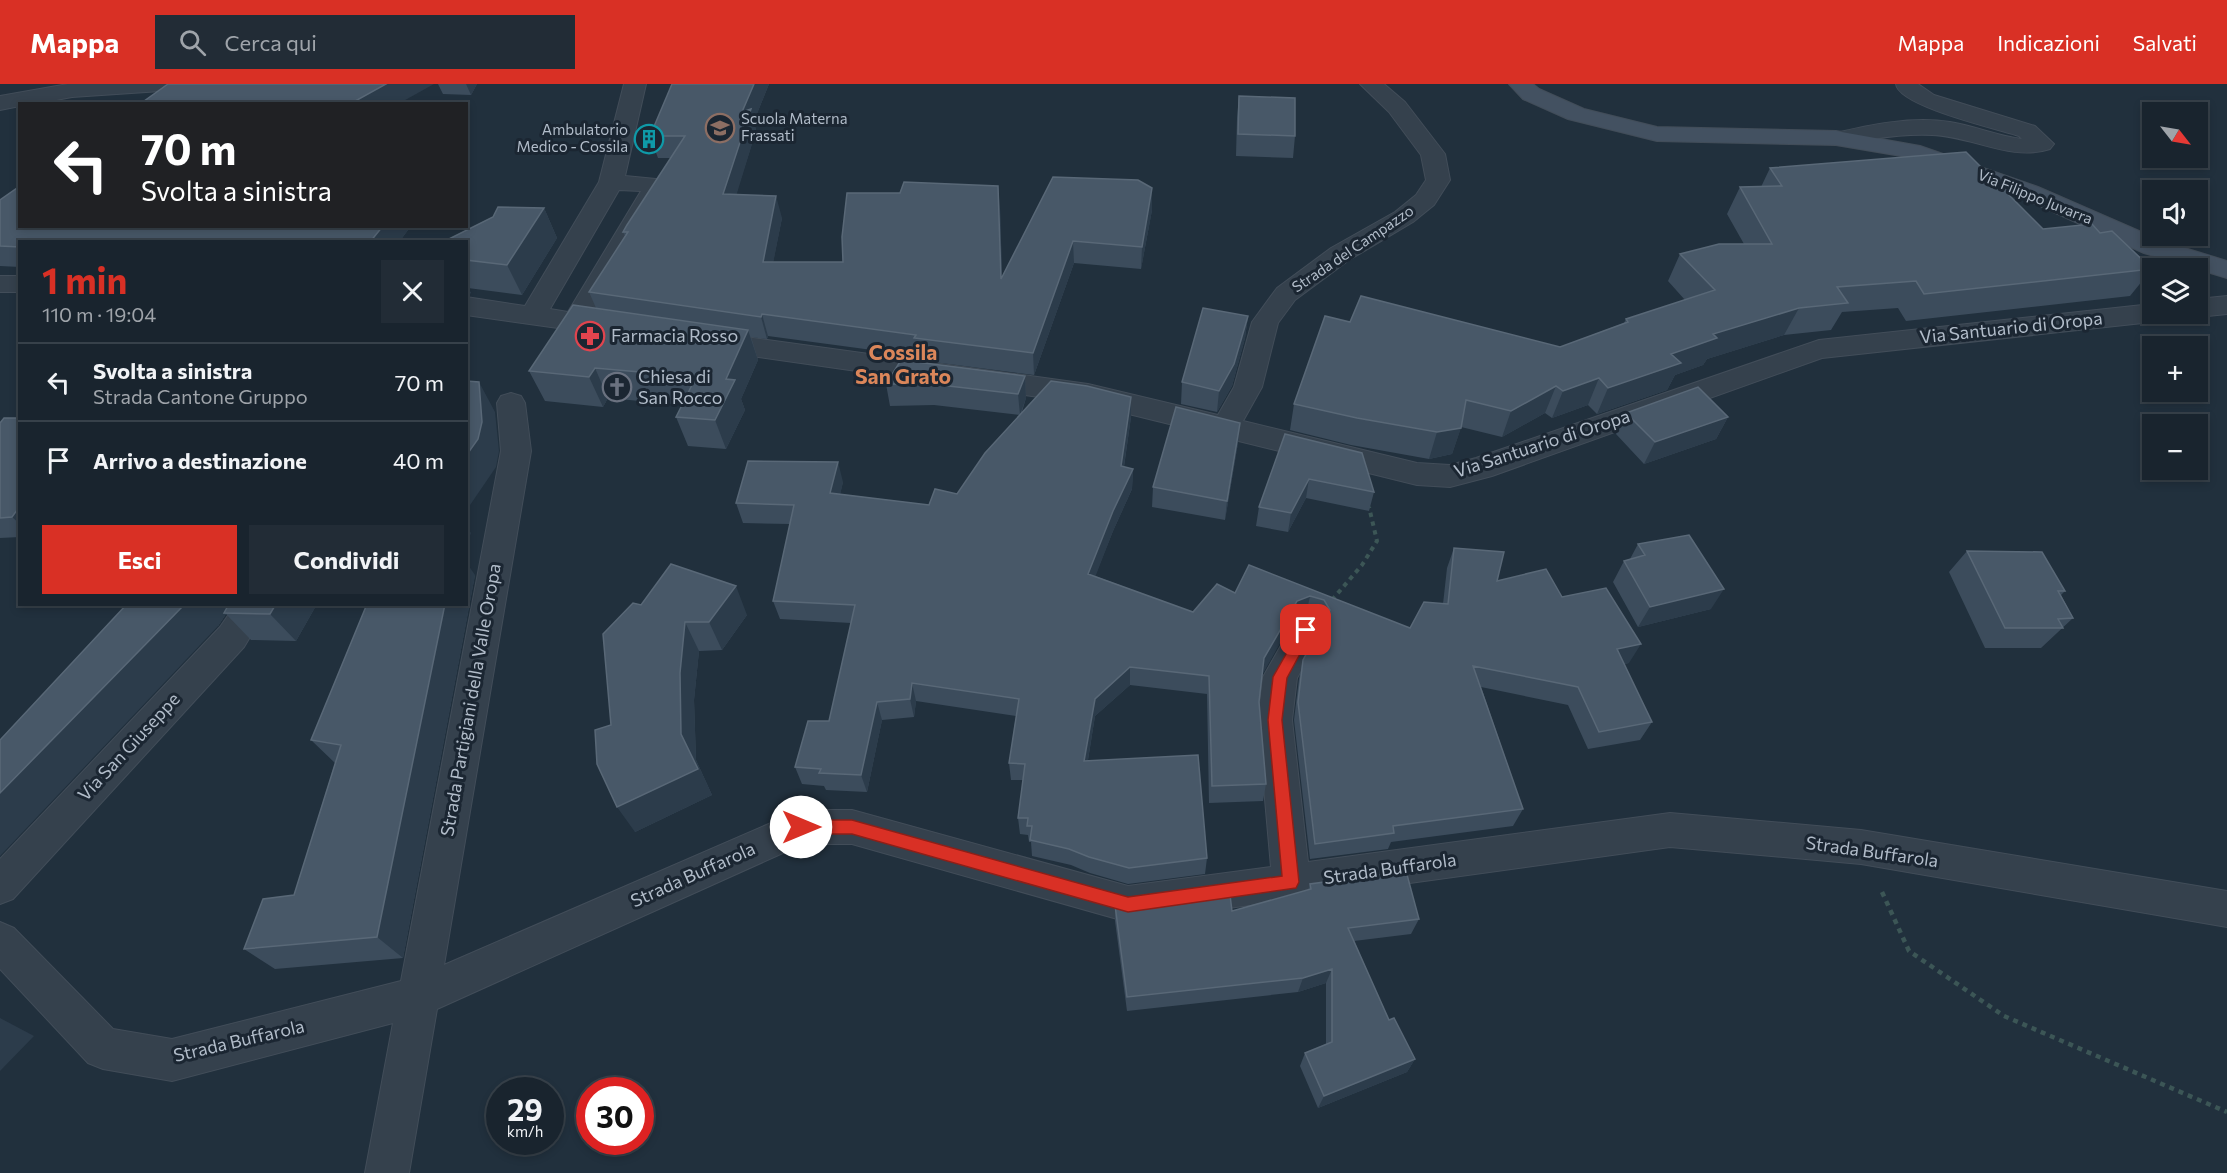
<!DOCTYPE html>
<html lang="it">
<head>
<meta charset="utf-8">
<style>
	:root { --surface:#19242e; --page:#222c36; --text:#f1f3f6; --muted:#9fa4aa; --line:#37414a; --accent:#d93025 }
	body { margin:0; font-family:Commissioner,sans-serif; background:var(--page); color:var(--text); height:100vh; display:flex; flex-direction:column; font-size:22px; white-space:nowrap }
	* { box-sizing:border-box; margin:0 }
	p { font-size:20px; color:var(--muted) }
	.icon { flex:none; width:33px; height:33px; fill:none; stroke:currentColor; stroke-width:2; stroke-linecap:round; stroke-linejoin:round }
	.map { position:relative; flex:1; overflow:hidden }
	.sheet { position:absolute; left:18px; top:156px; width:450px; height:366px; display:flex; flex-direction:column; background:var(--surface); border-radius:0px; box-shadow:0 3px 9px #0003,0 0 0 2px var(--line) }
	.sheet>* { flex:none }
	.banner { position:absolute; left:18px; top:18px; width:450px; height:126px; border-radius:0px; box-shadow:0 3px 9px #0003,0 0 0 2px var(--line); background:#202124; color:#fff; overflow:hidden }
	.needle { width:39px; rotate:121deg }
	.controls { position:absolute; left:2142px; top:18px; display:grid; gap:12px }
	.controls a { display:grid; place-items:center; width:66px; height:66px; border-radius:0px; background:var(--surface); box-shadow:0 3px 9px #0003,0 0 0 2px var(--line); font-size:30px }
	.speed { position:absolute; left:486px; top:993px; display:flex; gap:12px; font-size:30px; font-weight:700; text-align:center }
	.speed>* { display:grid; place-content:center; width:78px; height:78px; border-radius:50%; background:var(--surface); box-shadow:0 3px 9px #0003,0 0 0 2px var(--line); line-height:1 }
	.speed small { font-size:15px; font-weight:400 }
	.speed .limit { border:9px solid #d22; background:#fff; color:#111 }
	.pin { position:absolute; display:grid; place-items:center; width:51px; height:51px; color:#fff; margin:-26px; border-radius:12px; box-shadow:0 3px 9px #0006 }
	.me { position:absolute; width:66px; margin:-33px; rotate:90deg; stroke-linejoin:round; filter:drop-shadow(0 0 4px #0008) }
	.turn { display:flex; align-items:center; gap:21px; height:126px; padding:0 24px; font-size:27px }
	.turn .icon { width:78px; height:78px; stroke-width:2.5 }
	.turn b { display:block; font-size:42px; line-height:51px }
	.round { display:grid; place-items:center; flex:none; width:63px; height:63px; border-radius:0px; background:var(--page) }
	.head { display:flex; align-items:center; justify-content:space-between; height:102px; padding:0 24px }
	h1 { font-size:36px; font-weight:700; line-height:45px; color:var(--accent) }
	.action { display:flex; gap:12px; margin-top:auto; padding:12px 24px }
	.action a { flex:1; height:69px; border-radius:0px; background:var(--accent); color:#fff; font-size:24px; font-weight:700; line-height:69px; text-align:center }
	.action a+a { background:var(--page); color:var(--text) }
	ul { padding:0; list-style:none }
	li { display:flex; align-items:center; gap:18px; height:78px; padding:0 24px; border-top:2px solid var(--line) }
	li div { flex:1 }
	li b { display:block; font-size:22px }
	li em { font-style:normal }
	header { display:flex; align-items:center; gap:36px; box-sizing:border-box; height:84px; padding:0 30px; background:var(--accent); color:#fff }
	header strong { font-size:28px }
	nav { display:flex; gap:33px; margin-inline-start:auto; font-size:21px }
	.search { width:420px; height:54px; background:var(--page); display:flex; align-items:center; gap:15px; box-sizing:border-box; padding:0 21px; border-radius:0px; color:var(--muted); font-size:22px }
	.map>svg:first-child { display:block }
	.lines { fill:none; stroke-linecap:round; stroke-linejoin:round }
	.street-casing { stroke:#424d59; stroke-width:2 }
	.secondary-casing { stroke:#424d59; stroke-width:2 }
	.path-far1 { stroke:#3c5656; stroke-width:4; stroke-dasharray:4.5 4.5; stroke-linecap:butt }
	.path { stroke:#3c5656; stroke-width:4.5; stroke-dasharray:5 5; stroke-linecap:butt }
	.street { fill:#35414d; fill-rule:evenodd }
	.secondary { fill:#435161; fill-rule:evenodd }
	.wall { fill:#3c4c5c }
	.shaded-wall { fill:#2c3c4b }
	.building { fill:#485868; stroke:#596877; stroke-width:1.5 }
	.route { fill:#d93025; stroke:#8d1f18; stroke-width:1.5 }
	.labels { text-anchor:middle; stroke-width:6; stroke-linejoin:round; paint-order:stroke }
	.far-poi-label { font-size:15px; fill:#b1bcc9; stroke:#1b2632; text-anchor:start }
	.far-street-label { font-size:15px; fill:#b1bcc9; stroke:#1b2632 }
	.street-label { font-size:18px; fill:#b1bcc9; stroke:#1b2632 }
	.poi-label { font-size:18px; fill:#b1bcc9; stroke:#1b2632; text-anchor:start }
	.quarter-label { font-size:21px; font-weight:bold; fill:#db865a; stroke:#1b2632 }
</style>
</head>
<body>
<header>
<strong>Mappa</strong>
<div class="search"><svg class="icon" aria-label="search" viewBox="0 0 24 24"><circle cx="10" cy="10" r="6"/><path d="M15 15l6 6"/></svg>Cerca qui</div>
<nav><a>Mappa</a><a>Indicazioni</a><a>Salvati</a></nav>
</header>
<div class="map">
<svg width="2227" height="1089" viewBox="0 0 2227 1089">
	<rect width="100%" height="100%" fill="#21303d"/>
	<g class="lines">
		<g class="street-casing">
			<path id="street" d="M68 0H172L169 5 161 7 72 13 35 20H20V22L0 26V12Z
				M624 0H646L625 92 666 96 669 101 593 231 618 236 622 242 618 248 608 251 466 231V213L525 222 599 98ZM619 106 641 107 568 228 550 225Z
				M1360 0H1384L1405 18 1445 70 1450 96 1434 121 1413 138 1349 176 1295 216 1278 239 1262 303 1243 337 1417 379 1450 381 1476 374 1819 256 2152 220V230H2165L2161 235 2152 238 1822 274 1492 392 1450 403 1417 401 1088 320 709 266 699 263 695 257 699 251 709 248 1088 300 1218 331 1234 303 1252 238 1277 204 1331 164 1395 128 1416 111 1426 96 1421 71 1389 28Z
				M1896 0H1918L1934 11 2035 42 2054 60 2050 65C2011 78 1972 52 1932 51 1912 50 1892 52 1872 55 1858 58 1844 63 1831 60L1827 55 1831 50C1869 41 1911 32 1950 38 1975 42 1998 52 2022 55L2019 52C1997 45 1898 22 1896 0Z
				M0 192H20V208H0Z
				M2227 212V230L2198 233 2188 230H2198V215Z
				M511 309 521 312 525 319 531 367 444 881 801 726H852L1128 802 1271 783 1258 636 1263 593 1295 537 1307 533 1319 537 1324 546 1297 594 1292 636 1308 778 1670 729 1861 746 2227 807V843L1861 780 1670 763 1128 838 852 760H803L437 925 409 1089H365L393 939 172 997 103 985 88 979 0 885V838L14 844 113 945 172 955 401 897 501 367 497 319 501 312Z
				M236 520H270L244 563 13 815 0 820V775L220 543Z"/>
		</g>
		<g class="secondary-casing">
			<path id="secondary" d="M1509 0H1533L1539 5 1584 25 1657 43 1836 47 1920 62 2038 103 2162 157 2227 177V194L2144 169 2020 113 1907 73 1836 61 1657 57 1568 35 1523 15Z"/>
		</g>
		<path class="path-far1" d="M1332 516 1362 481 1377 457 1369 423"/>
		<path class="path" d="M1882 808 1909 867 2004 932 2227 1028"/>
		<use href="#street" class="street"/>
		<use href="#secondary" class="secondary"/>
	</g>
	<path class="wall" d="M438 0H477L471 11 443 10Z
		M672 0H769L754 37 756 47 736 110 782 134 773 178H843L1000 124 1002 193 1152 104V126L1141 185 1074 179 1034 291 918 276 917 272 768 252 767 255 751 253 758 276 741 315 745 326 726 365 688 362 676 333 682 321 608 314 603 323 545 317 529 287 596 224 589 208 625 152 623 148 671 74H658L650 52Z
		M1239 12 1295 52 1293 74 1236 72 1237 34Z
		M1770 84 2043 145 2100 149 2152 185 2130 212 1906 237 1898 224 1842 228 1831 246 1784 251 1707 275 1703 281 1675 291 1667 306 1597 330 1588 321 1552 334 1545 329 1502 353 1461 343 1452 370 1429 375 1351 361 1290 346 1294 320 1350 238 1560 263 1624 239 1626 235 1685 216 1668 197 1680 170 1744 160 1727 130 1740 103H1761Z
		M0 116 20 142H411L399 158H20V183L0 182Z
		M544 124 557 154 522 211 468 204 471 209 466 211V158Z
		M1248 232 1245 254 1232 302 1217 328 1181 320 1182 298Z
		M1025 292 1026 314 1021 331 1131 313V333L1124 383 1133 385 1132 405 1113 447 1095 492 1193 528 1235 509 1249 481 1410 544 1443 520 1447 484 1454 464 1497 497 1562 513 1629 579 1624 580 1652 638 1640 656 1588 665 1568 621 1481 603 1523 725 1513 742 1391 758 1388 765 1310 775 1294 636 1299 595 1303 576 1323 540 1320 535 1306 531 1293 536 1262 590 1259 618 1266 700 1263 717 1209 719 1207 610 1130 601 1095 632 1088 676 1207 774 1205 790 1128 800 1090 789 1071 781 1032 772 1031 758H1029L1028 751 1020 750 1018 734 1023 696H1011L1009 679 1016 632 916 617 914 633 882 636 867 708 826 706 824 702 802 700 795 683 829 637 851 539 780 535 773 517 790 440 743 439 736 419 843 398 840 410 929 421 957 410 1020 331 934 321 890 322 886 300Z
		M1626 329 1728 333 1716 355 1644 380 1616 350Z
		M20 334V453L0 454V339Z
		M1240 339 1238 359 1225 436 1152 423 1153 403Z
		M1285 350 1374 408 1369 427 1306 414 1288 448 1256 442 1259 423Z
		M1638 460 1711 525 1638 543 1613 498 1624 477 1630 475Z
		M1967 467 2065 507 2061 511 2073 534 2041 564H1985L1949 488Z
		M475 491 403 874 275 885 244 865 294 811 335 679 311 656Z
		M127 520H317L296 557 251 556 226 530 218 542Z
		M641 521 747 531 722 566 699 567 694 616 696 676 712 711 635 748 611 641Z
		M1310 800 1419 835 1411 850 1354 857 1389 936 1415 975 1407 988 1318 1024 1300 982 1305 969 1326 960V899L1298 908 1127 927 1115 837V821L1129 825 1232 827 1308 806Z"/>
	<path class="shaded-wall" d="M386 0H434L398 20H350Z
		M466 0H477L471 11Z
		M754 0H769L754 37 756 47 730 132 723 110 742 28Z
		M998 102 1000 124 1003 217 1001 195Z
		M1152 104V126L1141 185 1142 163Z
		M776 112 782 134 769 200 763 178Z
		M544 124 557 154 522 211 507 181Z
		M383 142H411L399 158H370Z
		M1073 157 1074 179 1034 291 1033 269Z
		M466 201 471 209 466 211Z
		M1799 224 1784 251 1707 275 1703 281 1675 291 1667 306 1597 330 1608 304 1671 270 1713 250Z
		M762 230 768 252 767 255 761 233Z
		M1248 232 1245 254 1232 302 1217 328 1219 307Z
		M748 246 758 276 741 315 745 326 726 365 715 336 726 295Z
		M595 284 608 314 603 323 589 293Z
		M1025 292 1026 314 1020 331 1018 310Z
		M1599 294 1588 321 1552 334 1563 307Z
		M479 298 495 328 499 367 496 383 466 427V372Z
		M1556 302 1545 329 1502 353 1511 327Z
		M1131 313V333L1121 402V382Z
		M1728 333 1716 355 1644 380 1655 358Z
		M1240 339 1238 359 1225 436 1227 417Z
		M1461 344 1452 370 1429 375 1437 348Z
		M838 378 843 398 836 429 830 409Z
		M1133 385 1132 405 1113 447 1089 509 1088 490 1113 427Z
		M1309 395 1306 414 1288 448 1291 429Z
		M20 422V440L12 433Z
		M466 442 471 449 466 462Z
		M466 478 475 491 403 874 377 853 445 520H466Z
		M736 502 747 531 722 566 709 538Z
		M1724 505 1711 525 1638 543 1650 523Z
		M1310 512 1306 531 1293 536 1261 593 1264 574 1297 517Z
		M185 520H233L224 529 226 530 218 542 0 772V709Z
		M276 520H317L296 557 270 530Z
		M685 538 699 567 694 616 696 676 712 711 635 748 617 723 681 650 680 589Z
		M1641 560 1629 579 1607 583 1617 565Z
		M1130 583V601L1095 632 1085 694 1084 677 1095 615Z
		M912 599 916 617 914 633 910 615Z
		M877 618 882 636 867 708 861 691Z
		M1332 885 1326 899 1298 908 1303 894Z
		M0 934 34 952 0 987Z
		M1415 975 1407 988 1318 1024 1324 1012Z"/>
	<path class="building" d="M168 0H386L350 20H140Z
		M672 0H754L742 28 751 25 723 110 776 112 763 178H843L842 153 847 109H900L904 98 998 102 1001 195 1053 93 1138 96 1152 104 1142 163 1073 157 1033 269 914 254 916 251 762 230 761 233 589 208 628 148H623L627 141 685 52H650Z
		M1239 12 1295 14V52L1238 50Z
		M1966 68 2043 145 2092 140 2100 149 2112 147 2152 185 1924 210 1916 197 1837 203 1848 219 1799 224 1713 250 1717 254 1671 270 1681 279 1608 304 1599 294 1563 307 1556 302 1511 327 1466 316 1461 344 1437 348 1357 334 1294 320 1325 232 1350 238 1361 212 1560 263 1628 238 1626 235 1715 206 1680 170 1719 160H1772L1740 103 1782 102 1770 84Z
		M20 102V142H383L370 158H248L203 156 201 158H20V163L0 162V116Z
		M498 123 544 124 507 181 466 176V158H443L493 133Z
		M573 221 748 246 726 295 735 296 715 336 676 333 696 293 595 284 589 293 529 287Z
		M1203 224 1248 232 1234 280 1219 307 1182 298Z
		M901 276 1025 292 1018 310 931 300H886Z
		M466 297 479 298 482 338 478 355 466 372Z
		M1051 297 1087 302 1131 313 1121 382 1133 385 1113 427 1088 490 1193 528 1217 500 1235 509 1249 481 1410 544 1424 518 1448 520 1454 464 1504 468 1497 497 1546 485 1562 513 1606 504 1641 560 1617 565 1652 638 1599 648 1578 603 1473 582 1523 725 1393 742 1394 749 1315 760 1298 618 1303 576 1330 526 1324 516 1310 512 1297 517 1264 574 1259 618 1266 700 1212 702 1209 592 1130 583 1095 615 1084 677 1198 671 1207 774 1129 784 1089 773 1069 765 1030 756 1032 742H1027L1028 734H1018L1025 680 1009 679 1019 615 912 599 910 615 877 618 861 691 819 689 821 685 795 683 808 637H829L855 521 773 517 794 421 736 419 748 377 838 378 830 409 929 421 935 405 957 410 985 369Z
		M1698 303 1728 333 1655 358 1626 329Z
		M1176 323 1240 339 1227 417 1153 403Z
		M4 334H20V422L12 433 0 434V339Z
		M1285 350 1362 369 1374 408 1309 395 1291 429 1259 423Z
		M1689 451 1724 505 1650 523 1624 477 1645 471 1638 460Z
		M1967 467 2042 468 2065 507H2058L2073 534 2058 535 2063 544H2005Z
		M671 480 736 502 709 538H685L680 589 681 650 698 685 617 723 597 680 595 646 611 641 603 550 633 519 641 521Z
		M127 520H185L0 709V656Z
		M229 520H276L270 530 224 529Z
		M367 520H445L377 853 244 865 263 815 294 811 341 661 311 656Z
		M1406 787 1419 835 1348 844 1389 936 1394 934 1415 975 1324 1012 1305 969 1332 958V885L1303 894 1127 913 1115 821 1129 825 1230 811 1232 827 1311 805 1310 800Z"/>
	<path class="route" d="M1306 540 1313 546 1287 594 1282 636 1299 798 1296 804 1128 828 852 750H801L795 748 793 743 795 738 801 736H852L1128 813 1282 792 1268 636 1273 593 1302 542Z"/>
	<defs>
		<g id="school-ring" transform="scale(1.5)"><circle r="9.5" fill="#1b2632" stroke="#8d6e63" stroke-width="1.5"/><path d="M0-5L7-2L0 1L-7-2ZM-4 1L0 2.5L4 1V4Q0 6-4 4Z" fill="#8d6e63"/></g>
		<g id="building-ring" transform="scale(1.5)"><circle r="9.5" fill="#1b2632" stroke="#0f9aa8" stroke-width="1.5"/><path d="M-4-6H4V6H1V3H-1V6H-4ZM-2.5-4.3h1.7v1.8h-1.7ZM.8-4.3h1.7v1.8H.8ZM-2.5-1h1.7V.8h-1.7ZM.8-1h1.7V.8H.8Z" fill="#0f9aa8"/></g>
		<g id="pharmacy-ring" transform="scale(1.5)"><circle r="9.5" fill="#1b2632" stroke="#e0444e" stroke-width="1.5"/><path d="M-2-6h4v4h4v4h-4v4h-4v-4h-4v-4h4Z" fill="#e0444e"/></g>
		<g id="church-ring" transform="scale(1.5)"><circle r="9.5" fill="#1b2632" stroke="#6b7280" stroke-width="1.5"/><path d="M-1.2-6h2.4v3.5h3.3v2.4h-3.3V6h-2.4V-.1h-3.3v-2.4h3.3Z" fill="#6b7280"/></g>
	</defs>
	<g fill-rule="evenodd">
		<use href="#school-ring" x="720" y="44"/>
		<use href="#building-ring" x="649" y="55"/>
		<use href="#pharmacy-ring" x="590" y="252"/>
		<use href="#church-ring" x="617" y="303"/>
	</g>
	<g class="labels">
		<g class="far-poi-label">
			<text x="741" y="40">Scuola Materna<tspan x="741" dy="17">Frassati</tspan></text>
			<text x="628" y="51" text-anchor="end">Ambulatorio<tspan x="628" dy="17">Medico - Cossila</tspan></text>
		</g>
		<g class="far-street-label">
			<text transform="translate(2035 113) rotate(22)" y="5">Via Filippo Juvarra</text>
			<text transform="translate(1353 165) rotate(-34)" y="5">Strada del Campazzo</text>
		</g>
		<g class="street-label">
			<text transform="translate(2011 244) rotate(-6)" y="6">Via Santuario di Oropa</text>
			<text transform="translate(1542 360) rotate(-18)" y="6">Via Santuario di Oropa</text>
			<text transform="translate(471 616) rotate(-80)" y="6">Strada Partigiani della Valle Oropa</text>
			<text transform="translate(129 663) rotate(-47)" y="6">Via San Giuseppe</text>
			<text transform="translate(1872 768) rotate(8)" y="6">Strada Buffarola</text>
			<text transform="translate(1390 785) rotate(-8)" y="6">Strada Buffarola</text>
			<text transform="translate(693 791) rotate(-24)" y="6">Strada Buffarola</text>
			<text transform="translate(239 957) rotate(-13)" y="6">Strada Buffarola</text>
		</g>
		<g class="poi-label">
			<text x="611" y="258">Farmacia Rosso</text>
			<text x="638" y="299">Chiesa di<tspan x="638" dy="21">San Rocco</tspan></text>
		</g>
		<g class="quarter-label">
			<text x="903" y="276">Cossila<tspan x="903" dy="24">San Grato</tspan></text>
		</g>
	</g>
</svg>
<div class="controls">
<a><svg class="needle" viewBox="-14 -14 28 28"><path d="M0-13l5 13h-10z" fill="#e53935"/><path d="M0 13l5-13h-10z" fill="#9fa4aa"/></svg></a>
<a><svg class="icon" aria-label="sound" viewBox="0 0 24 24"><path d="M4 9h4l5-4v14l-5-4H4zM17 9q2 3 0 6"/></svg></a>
<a><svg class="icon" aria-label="layers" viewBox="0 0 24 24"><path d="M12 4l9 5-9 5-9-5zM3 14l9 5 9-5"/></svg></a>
<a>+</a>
<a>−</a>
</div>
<div class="speed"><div>29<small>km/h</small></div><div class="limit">30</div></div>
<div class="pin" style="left:1306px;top:546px;background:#d93025"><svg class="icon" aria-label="arrive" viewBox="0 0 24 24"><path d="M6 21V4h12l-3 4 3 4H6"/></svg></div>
<svg class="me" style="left:801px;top:743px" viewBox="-20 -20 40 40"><circle r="19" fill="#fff"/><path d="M0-13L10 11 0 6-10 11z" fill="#d93025"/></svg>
<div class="banner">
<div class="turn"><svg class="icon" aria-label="left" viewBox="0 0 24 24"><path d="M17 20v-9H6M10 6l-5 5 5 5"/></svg><div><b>70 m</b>Svolta a sinistra</div></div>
</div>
<section class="sheet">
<div class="head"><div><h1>1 min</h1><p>110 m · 19:04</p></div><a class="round"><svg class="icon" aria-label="close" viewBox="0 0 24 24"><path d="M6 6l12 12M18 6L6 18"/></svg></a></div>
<ul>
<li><svg class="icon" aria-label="left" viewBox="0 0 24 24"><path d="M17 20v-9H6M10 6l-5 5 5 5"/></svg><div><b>Svolta a sinistra</b><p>Strada Cantone Gruppo</p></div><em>70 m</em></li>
<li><svg class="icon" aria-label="arrive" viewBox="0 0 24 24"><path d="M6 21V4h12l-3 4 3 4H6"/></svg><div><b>Arrivo a destinazione</b></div><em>40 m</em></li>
</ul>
<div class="action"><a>Esci</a><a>Condividi</a></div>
</section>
</div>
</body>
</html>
